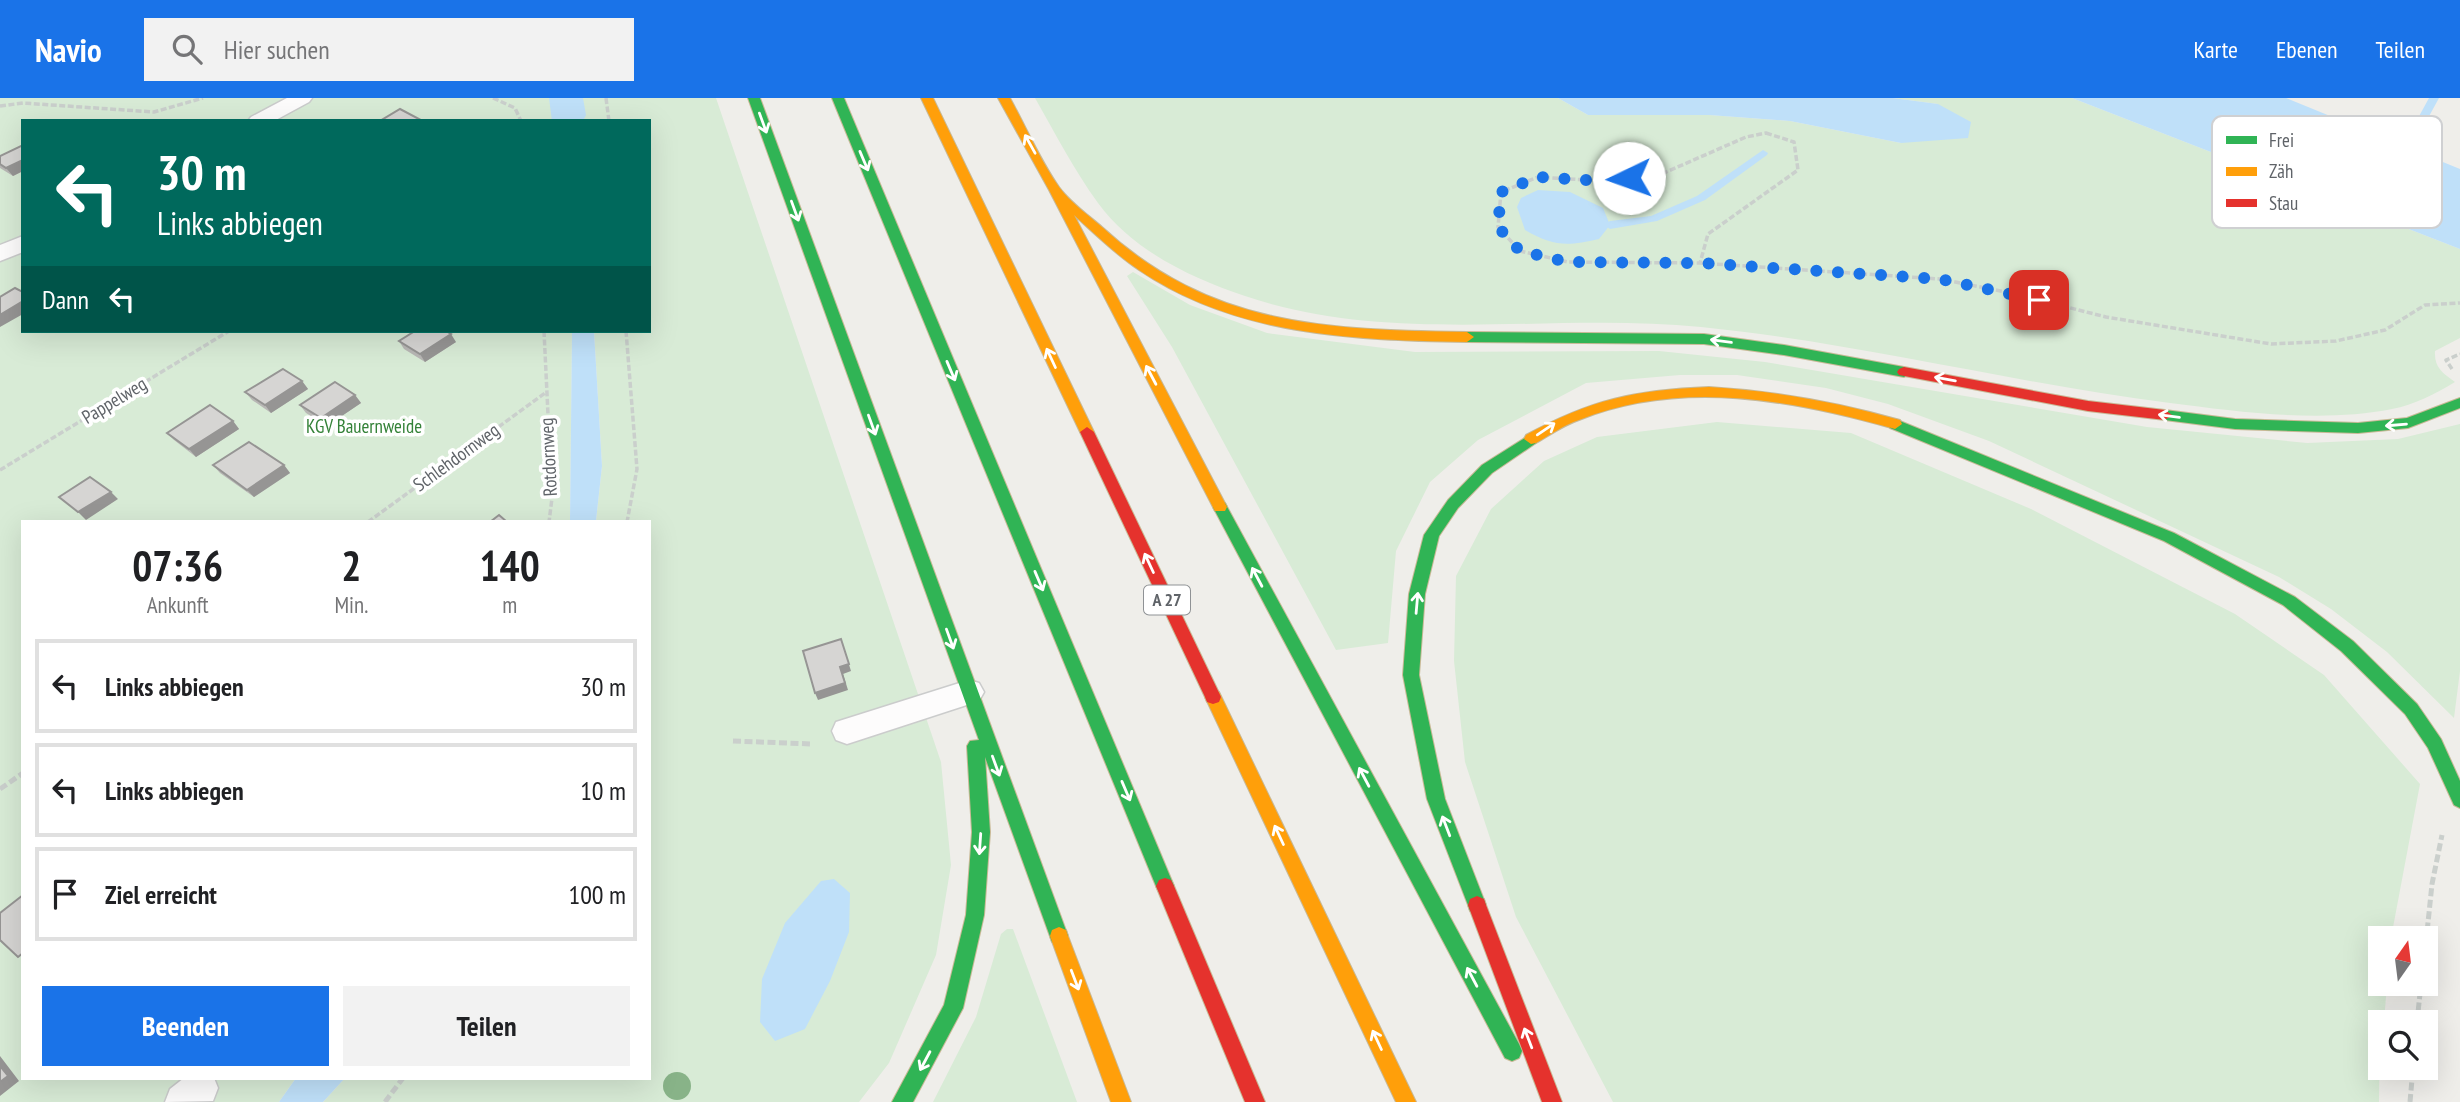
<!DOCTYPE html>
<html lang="de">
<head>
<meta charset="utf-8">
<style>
	:root { --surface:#fff; --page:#f2f2f2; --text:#202124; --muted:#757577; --line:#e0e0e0; --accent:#1a73e8 }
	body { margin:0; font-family:"PT Sans Narrow",sans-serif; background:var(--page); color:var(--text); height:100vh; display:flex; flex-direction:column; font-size:26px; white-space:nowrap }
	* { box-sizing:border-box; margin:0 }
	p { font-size:23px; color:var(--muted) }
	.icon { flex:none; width:38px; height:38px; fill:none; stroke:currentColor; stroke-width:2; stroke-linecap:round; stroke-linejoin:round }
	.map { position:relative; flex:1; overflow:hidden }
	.panel { position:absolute; left:21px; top:422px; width:630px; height:560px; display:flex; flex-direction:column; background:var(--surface); border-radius:0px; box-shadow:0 7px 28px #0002 }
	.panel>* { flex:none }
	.top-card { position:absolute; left:21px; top:21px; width:630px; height:214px; border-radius:0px; box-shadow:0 7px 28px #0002; background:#00695c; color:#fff; overflow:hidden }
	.needle { width:46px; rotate:14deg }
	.fabs { position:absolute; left:2368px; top:828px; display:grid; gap:14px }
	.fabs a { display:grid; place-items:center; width:70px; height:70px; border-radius:0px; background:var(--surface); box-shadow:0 7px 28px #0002; font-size:35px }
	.pin { position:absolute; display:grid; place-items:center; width:60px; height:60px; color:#fff; margin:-30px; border-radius:14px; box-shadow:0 4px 10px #0006 }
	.me { position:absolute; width:77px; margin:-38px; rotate:267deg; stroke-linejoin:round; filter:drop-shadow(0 0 5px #0008) }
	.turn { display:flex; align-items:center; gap:24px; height:147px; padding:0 21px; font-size:32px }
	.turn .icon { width:91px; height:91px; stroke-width:2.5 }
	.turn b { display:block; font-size:49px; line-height:60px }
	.then { display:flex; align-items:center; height:66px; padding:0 21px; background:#0003; gap:14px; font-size:26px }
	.eta { display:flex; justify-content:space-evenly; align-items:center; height:119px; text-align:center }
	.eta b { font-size:42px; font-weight:800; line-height:49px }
	.primary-button { display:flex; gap:14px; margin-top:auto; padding:14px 21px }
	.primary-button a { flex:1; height:80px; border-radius:0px; background:var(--accent); color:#fff; font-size:28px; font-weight:800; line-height:80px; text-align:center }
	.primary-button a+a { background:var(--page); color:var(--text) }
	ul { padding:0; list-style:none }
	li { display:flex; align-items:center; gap:21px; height:94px; margin:0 14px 10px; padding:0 7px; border:4px solid var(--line); border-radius:0px }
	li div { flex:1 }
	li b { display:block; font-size:26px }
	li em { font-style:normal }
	header { display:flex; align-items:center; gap:42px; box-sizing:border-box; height:98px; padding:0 35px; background:var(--accent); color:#fff }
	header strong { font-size:33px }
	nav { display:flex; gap:38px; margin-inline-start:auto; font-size:24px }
	.search { width:490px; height:63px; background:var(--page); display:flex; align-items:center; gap:18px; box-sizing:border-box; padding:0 24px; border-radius:0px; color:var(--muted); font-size:26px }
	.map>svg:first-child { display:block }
	.green { fill:#d8ebd6 }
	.water { fill:#bfe0f9 }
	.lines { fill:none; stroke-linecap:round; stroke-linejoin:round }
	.stream { fill:#bfe0f9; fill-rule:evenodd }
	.lane-casing { stroke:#cbcccc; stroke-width:3 }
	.fast-casing { stroke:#c8b996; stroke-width:2 }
	.slow-casing { stroke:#c8b996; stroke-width:2 }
	.jam-casing { stroke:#c8b996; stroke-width:2 }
	.path-far1 { stroke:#cacfcc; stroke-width:3.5; stroke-dasharray:6 2.5; stroke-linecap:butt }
	.path { stroke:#cacfcc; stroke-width:5; stroke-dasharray:8 3.5; stroke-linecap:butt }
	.lane { fill:#fdfcfc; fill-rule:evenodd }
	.fast { fill:#30b455; fill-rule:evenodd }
	.slow { fill:#ff9f0a; fill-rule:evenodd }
	.jam { fill:#e5322d; fill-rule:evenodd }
	.tree { fill:#88b388 }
	.wall { fill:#b8b7b5 }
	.shaded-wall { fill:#969594 }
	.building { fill:#d6d5d3; stroke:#969594; stroke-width:2 }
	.oneway { stroke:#fff }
	.route { stroke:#1a73e8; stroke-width:12; stroke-dasharray:0 21.6 }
	.labels { text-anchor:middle; stroke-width:7; stroke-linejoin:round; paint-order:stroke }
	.shield { fill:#fff; stroke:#8f9295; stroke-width:2 }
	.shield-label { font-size:18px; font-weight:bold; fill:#5f6368 }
	.street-label { font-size:19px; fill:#5f6368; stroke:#fff }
	.park-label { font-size:19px; fill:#348238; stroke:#fff }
	.key { fill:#fff; stroke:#cfd0d2; stroke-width:2 }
	.key-label { font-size:19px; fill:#5f6368 }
</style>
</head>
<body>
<header>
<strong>Navio</strong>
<div class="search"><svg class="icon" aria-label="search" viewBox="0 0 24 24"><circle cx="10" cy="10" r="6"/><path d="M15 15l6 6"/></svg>Hier suchen</div>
<nav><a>Karte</a><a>Ebenen</a><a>Teilen</a></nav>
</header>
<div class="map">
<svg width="2460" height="1004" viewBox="0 0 2460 1004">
	<rect width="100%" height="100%" fill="#efeeea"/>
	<path class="green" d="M0 0H716L941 664 951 767 936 857 889 965 859 1004H323L345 980H649V424L596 423 602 368 594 233H649V23H23V233H572L570 423 23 424V980H296L279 1004H0Z
		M1035 0H1558L1588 17H1709L1790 23 1901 45 1938 6 1893 0H2072L2460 151V240L2435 253C2434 269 2442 275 2455 284 2435 296 2414 307 2392 311 2322 325 2240 314 2170 305 2013 285 1859 245 1701 229 1551 214 1391 248 1245 198 1191 180 1132 152 1098 105 1074 72 1055 35 1035 0Z
		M1133 174 1190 207 1267 235 1415 254 1659 253 1765 264 2147 329 2307 345 2398 341 2460 326V573L2454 620 2387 554 2331 511 2279 479 1989 343 1888 306 1826 290 1737 277H1680L1586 285 1478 342 1430 384 1396 453 1388 545 1336 552 1172 249 1127 178Z
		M1717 324 1851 335 2031 411 2235 516 2324 577 2420 686 2391 840H2380V886H2387L2384 924H2380L2379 1004H1613L1516 819 1465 664 1454 563 1456 478 1491 411 1544 363 1597 339Z
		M1007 831H1013L1077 1004H933L976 919 1001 836Z"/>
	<path class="water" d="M549 0H583L586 17 583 23H552Z
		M1558 0H1893L1938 6 1971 24 1968 40 1901 45 1790 23 1709 17H1588Z
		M2072 0H2286L2460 71V151Z
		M1538 92 1570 94 1603 110 1610 127 1599 141C1568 148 1554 149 1525 132L1517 109 1521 100Z
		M572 233H594L602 368 596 423H570Z
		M834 781 850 795 849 834 830 883 805 931 775 943 760 924 762 881 785 825 821 783Z
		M296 980H345L323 1004H279Z"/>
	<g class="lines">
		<path class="stream" d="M2429 0H2439L2404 64 2403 66H2395L2394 64Z
			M1763 52 1768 55 1767 57 1705 102 1657 123 1610 131 1604 127 1610 123 1651 118 1697 98Z"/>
		<g class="lane-casing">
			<path id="lane" d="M287 0H312L309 4 274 23H248L251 19Z
				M23 138V154L0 163V147Z
				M969 582 979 585 984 594 979 603 847 646 836 642 832 633 836 624Z
				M184 980H214L218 990 213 1003 165 1004 170 991Z"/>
		</g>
		<g class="fast-casing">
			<path id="fast" d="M748 0H760L1068 838 1066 844 1059 847 1052 844 985 659 990 734 984 817 963 910 913 1004H892L944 907 966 817 972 734 967 648 970 643 979 642Z
				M832 0H844L1174 788 1171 794 1165 796 1159 794 1156 788Z
				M1467 234 1704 236 1784 247 1904 269 1911 274 1904 279 1784 257 1704 246 1467 244 1460 239Z
				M2460 300V310L2408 330 2358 335 2235 331 2165 322 2158 317 2165 312 2235 321 2358 325 2407 320Z
				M1895 321 2174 435 2295 499 2353 543 2417 606 2441 641 2460 683V710L2454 707 2428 650 2405 616 2341 553 2283 507 2164 443 1890 330 1888 326Z
				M1531 336 1538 341 1536 345 1492 375 1458 410 1439 438 1425 496 1419 577 1445 701 1486 807 1484 813 1477 816 1470 813 1468 807 1427 701 1403 577 1409 496 1424 437 1448 402 1482 367Z
				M1220 403 1225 405 1519 946 1522 953 1519 960 1512 963 1505 960 1213 409Z"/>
		</g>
		<g class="slow-casing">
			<path id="slow" d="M921 0H933L1094 334 1092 338 1087 339 1080 334Z
				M998 0H1010C1026 29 1040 62 1059 89 1070 104 1088 117 1102 129 1211 229 1327 232 1467 234L1474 239 1467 244C1354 242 1236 238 1139 172 1115 156 1095 136 1074 117L1227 409 1225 413H1215L1049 92Z
				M1709 289C1775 293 1837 304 1900 322L1902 326 1895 331C1793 302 1681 281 1579 322 1564 327 1550 337 1536 345L1531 346 1524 341 1526 337C1592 301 1635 292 1709 289Z
				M1213 592 1219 594 1416 1004H1396L1205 599 1207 594Z
				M1059 829 1066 832 1068 838 1131 1004H1111L1050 838 1052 832Z"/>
		</g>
		<g class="jam-casing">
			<path id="jam" d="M1904 269 2088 303 2165 312 2172 317 2165 322 2088 313 1899 277 1897 274 1899 271Z
				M1087 329 1094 334 1221 599 1219 604 1213 606 1207 604 1205 599 1080 334Z
				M1165 780 1171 782 1174 788 1265 1004H1245L1156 788 1159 782Z
				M1477 798 1484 801 1486 807 1562 1004H1542L1468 807 1470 801Z"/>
		</g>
		<path class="path-far1" d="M493 0 515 10 521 23
			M606 0 609 23
			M0 8 23 5 154 14 203 0
			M1766 35 1794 44 1798 72 1708 136 1700 165 1568 164 1520 153 1498 129 1501 94 1538 79 1602 83 1657 78 1746 39Z
			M1700 165 1940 181 2016 196 2106 219 2271 246 2336 243 2385 232 2425 207 2460 205
			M544 233 552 400 549 424
			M626 233 637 371 627 424
			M2452 271 2446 262 2460 256
			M0 372 229 233
			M368 424 545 295"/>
		<path class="path" d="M733 643 813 646
			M0 691 23 675
			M2426 844 2432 786 2442 737
			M2417 924 2421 886
			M385 1004 403 980
			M2410 1004 2413 970"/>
		<use href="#lane" class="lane"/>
		<use href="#fast" class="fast"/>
		<use href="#slow" class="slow"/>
		<use href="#jam" class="jam"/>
	</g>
	<circle class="tree" cx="677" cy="988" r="14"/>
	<path class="wall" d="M23 47V73L13 78 0 70V58Z
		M399 243 456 244 425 264 404 251Z
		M302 283 308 291 271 315 252 302 245 294Z
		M355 297 361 305 327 328 306 315 300 307Z
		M233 323 239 331 196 359 174 342 167 335Z
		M213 367H284L290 375 254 399 220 375Z"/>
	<path class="shaded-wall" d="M23 62V73L13 78 6 70Z
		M23 203V216L0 229V217Z
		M451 236 456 244 425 264 420 256Z
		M302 283 308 291 271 315 265 307Z
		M355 297 361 305 327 328 321 320Z
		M233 323 239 331 196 359 189 351Z
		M284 367 290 375 254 399 247 392Z
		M111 394 118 401 86 422 78 414Z
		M841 541 851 573 843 576 848 592 818 602 815 595 840 569Z
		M0 958 19 983 0 998Z"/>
	<path class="building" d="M400 11 421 22 380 23Z
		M23 47V62L6 70 0 66V58Z
		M15 190 23 194V203L0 217V199Z
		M415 233H446L451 236 420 256 399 243Z
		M283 271 302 283 265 307 245 294Z
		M335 284 355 297 321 320 300 307Z
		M210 307 233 323 189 351 167 335Z
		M249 344 284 367 247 392 213 367Z
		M90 379 111 394 78 414 59 399Z
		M499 417 507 424H490Z
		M841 541 849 566 840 569 845 585 815 595 803 553Z
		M23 797V855L18 859 0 842V815Z
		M0 968 8 978 0 984Z"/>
	<defs><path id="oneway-shaft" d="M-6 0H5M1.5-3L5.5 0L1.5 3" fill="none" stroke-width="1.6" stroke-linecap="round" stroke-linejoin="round" transform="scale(1.75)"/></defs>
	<g class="oneway">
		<use href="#oneway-shaft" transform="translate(763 25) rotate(70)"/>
		<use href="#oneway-shaft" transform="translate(1030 46) rotate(-119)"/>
		<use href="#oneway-shaft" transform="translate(864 63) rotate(67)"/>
		<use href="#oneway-shaft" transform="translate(795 113) rotate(70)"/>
		<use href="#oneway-shaft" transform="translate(1721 243) rotate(-172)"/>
		<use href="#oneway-shaft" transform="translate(1051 260) rotate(-115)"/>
		<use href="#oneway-shaft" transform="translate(951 273) rotate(67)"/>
		<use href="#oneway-shaft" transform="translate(1151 277) rotate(-118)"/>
		<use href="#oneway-shaft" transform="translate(1945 281) rotate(-170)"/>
		<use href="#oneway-shaft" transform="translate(2169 318) rotate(-173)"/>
		<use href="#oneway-shaft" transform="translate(872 327) rotate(70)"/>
		<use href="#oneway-shaft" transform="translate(2396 327) rotate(175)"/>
		<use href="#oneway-shaft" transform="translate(1546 331) rotate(-34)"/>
		<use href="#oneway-shaft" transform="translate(1149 465) rotate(-115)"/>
		<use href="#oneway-shaft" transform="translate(1257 479) rotate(-118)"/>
		<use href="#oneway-shaft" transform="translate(1039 483) rotate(67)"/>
		<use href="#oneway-shaft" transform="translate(1417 505) rotate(-85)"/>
		<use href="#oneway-shaft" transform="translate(950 541) rotate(70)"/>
		<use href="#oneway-shaft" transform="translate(996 668) rotate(70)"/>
		<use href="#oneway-shaft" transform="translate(1364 679) rotate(-118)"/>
		<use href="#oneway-shaft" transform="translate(1126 693) rotate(67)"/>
		<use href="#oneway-shaft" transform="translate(1446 728) rotate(-111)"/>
		<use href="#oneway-shaft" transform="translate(1279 737) rotate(-115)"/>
		<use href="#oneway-shaft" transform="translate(980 746) rotate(94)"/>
		<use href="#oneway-shaft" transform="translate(1472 879) rotate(-118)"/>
		<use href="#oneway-shaft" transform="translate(1075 882) rotate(69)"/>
		<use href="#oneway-shaft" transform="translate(1528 940) rotate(-111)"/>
		<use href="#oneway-shaft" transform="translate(1377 942) rotate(-115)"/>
		<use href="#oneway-shaft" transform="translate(925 963) rotate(118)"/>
	</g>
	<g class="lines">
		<path class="route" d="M1629 80 1602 83 1538 79 1501 94 1498 129 1520 153 1568 164 1700 165 1940 181 2039 202"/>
	</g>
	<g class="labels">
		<rect class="shield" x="1144" y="487.5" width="46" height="29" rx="5"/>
		<g class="shield-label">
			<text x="1167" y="508">A 27</text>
		</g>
		<g class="street-label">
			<text transform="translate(114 302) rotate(-31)" y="7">Pappelweg</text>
			<text transform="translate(456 359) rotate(-36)" y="7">Schlehdornweg</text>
			<text transform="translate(548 359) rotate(-93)" y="7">Rotdornweg</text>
		</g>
		<g class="park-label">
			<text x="364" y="335">KGV Bauernweide</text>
		</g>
	</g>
	<rect x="2212" y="18" width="230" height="112" rx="10" class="key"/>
	<rect x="2226" y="38" width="31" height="8" fill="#30b455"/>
	<rect x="2226" y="69" width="31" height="9" fill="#ff9f0a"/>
	<rect x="2226" y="101" width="31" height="8" fill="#e5322d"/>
	<g class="key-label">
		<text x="2269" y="49">Frei</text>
		<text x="2269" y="80">Zäh</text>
		<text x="2269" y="112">Stau</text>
	</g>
</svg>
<div class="fabs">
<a><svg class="needle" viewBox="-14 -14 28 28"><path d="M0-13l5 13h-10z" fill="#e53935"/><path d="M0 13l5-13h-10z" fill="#757577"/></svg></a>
<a><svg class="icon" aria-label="search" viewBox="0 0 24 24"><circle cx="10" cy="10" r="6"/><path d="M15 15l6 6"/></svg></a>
</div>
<div class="pin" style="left:2039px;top:202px;background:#d93025"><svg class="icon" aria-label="arrive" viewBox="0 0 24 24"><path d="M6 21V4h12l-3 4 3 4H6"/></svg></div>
<svg class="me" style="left:1629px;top:80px" viewBox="-20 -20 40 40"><circle r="19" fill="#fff"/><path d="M0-13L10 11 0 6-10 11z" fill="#1a73e8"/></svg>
<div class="top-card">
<div class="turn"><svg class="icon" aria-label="left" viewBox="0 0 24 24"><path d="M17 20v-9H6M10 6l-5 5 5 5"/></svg><div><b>30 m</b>Links abbiegen</div></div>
<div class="then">Dann<svg class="icon" aria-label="left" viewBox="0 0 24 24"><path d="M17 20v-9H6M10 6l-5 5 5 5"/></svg></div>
</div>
<section class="panel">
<div class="eta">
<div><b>07:36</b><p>Ankunft</p></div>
<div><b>2</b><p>Min.</p></div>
<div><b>140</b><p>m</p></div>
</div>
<ul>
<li><svg class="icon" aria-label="left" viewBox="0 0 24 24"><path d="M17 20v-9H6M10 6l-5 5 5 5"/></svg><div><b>Links abbiegen</b></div><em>30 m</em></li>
<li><svg class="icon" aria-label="left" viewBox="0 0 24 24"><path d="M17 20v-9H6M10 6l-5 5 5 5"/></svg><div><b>Links abbiegen</b></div><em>10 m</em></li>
<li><svg class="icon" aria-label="arrive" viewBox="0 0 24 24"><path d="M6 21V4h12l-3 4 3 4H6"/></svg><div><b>Ziel erreicht</b></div><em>100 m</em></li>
</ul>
<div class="primary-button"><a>Beenden</a><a>Teilen</a></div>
</section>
</div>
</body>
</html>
